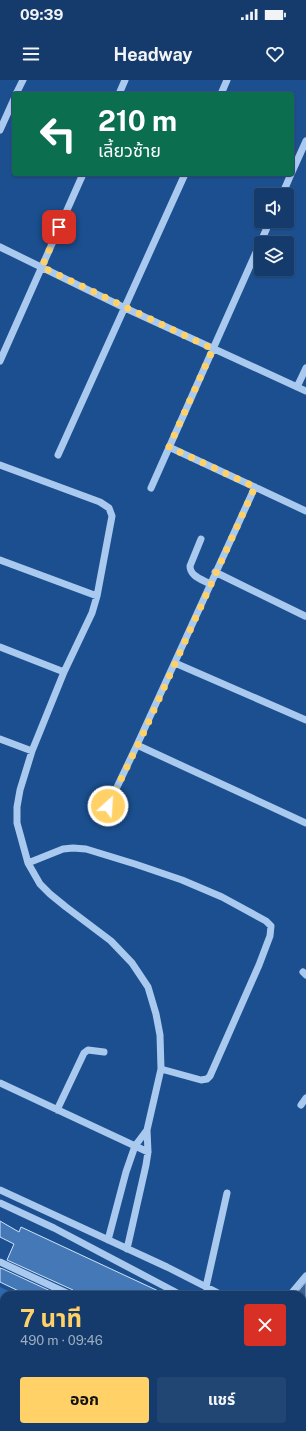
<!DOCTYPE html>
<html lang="th">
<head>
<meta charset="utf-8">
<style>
	:root { --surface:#143b6b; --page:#214673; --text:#f1f3f6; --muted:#9dadc1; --line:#33557e; --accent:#ffd166 }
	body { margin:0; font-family:"Public Sans","Noto Sans Thai",sans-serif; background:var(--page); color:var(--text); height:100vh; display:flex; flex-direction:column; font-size:15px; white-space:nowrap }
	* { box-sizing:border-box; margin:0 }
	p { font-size:13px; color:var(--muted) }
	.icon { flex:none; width:22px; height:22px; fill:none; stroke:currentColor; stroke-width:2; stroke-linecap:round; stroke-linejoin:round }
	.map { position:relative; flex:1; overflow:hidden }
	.drawer { position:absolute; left:0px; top:1211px; width:306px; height:140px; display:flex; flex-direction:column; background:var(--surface); border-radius:12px 12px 0 0; box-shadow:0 1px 3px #0004,0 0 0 1px var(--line) }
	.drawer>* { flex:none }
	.top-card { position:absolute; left:12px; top:12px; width:282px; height:84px; border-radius:4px; box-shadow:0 1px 3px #0004,0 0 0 1px var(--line); background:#0b6e4f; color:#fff; overflow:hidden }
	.buttons { position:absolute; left:254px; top:108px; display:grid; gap:8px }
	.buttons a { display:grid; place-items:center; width:40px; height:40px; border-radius:4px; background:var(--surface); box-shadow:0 1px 3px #0004,0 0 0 1px var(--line); font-size:20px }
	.pin { position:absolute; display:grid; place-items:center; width:34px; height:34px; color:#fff; margin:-17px; border-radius:8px; box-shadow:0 2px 6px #0006 }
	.me { position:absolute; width:44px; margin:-22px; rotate:26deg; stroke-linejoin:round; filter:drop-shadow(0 0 3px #0008) }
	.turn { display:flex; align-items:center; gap:14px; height:84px; padding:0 20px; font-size:18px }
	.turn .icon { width:52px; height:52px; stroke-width:2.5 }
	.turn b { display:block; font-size:28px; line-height:34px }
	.round { display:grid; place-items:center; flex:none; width:42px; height:42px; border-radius:4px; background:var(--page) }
	.headline { display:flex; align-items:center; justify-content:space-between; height:68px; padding:0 20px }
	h1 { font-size:24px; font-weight:700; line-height:30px; color:var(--accent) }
	.action { display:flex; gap:8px; margin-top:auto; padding:8px 20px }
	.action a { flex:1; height:46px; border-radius:4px; background:var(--accent); color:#111; font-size:16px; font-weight:700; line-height:46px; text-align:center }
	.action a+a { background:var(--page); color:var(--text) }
	.status { display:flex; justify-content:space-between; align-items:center; height:28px; padding:0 20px; background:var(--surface); direction:ltr }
	.status svg { height:11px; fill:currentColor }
	header { display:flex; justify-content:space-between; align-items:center; height:52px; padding:0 20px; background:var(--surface); font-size:18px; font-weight:700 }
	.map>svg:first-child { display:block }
	.green { fill:#2e69ad }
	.water { fill:#3c6290; stroke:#9cc4f0 }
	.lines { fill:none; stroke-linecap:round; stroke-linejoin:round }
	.canal { stroke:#3c6290; stroke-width:12 }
	.building { fill:#4478b7; stroke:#cfe3fa }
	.minor { stroke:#a9c9ee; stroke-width:7 }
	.major { stroke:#f0f6ff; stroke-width:10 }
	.route { stroke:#ffd166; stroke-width:7; stroke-dasharray:0 12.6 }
</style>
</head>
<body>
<div class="status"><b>09:39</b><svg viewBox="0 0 49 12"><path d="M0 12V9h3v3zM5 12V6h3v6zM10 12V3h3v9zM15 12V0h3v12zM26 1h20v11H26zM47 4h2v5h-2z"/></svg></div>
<header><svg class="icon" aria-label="menu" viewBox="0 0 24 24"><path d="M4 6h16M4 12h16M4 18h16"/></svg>Headway<svg class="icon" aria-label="heart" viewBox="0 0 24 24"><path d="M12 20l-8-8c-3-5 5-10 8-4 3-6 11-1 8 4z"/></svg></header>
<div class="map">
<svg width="306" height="1351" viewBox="0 0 306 1351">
	<rect width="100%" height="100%" fill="#1b4f8f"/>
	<path class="green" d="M0 1207 17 1215H4V1288L0 1286Z
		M52 1347H136L145 1351H58Z"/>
	<path class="water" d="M306 1202V1263L302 1268V1215H295Z
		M184 1347H235L232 1351H181Z"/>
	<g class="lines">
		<path class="canal" d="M302 1337 306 1333"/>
	</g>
	<path class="building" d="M0 1141 19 1152 21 1147 167 1215H76L73 1210 7 1180 14 1164 0 1157Z
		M0 1188 3 1189 59 1215H27L0 1202Z"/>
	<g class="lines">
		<path class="minor" d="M16 14 23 0
			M119 14 125 0
			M221 14 227 0
			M0 50 14 19
			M292 92 306 61
			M282 115 291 94
			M0 167 125 228 306 311
			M0 281 83 94
			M297 307 306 288
			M169 367 306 431
			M58 375 185 94
			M0 385 100 422 109 428 112 436 97 516 92 533 64 592 32 671 20 710 17 727V743L28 783 40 804 50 814 66 827 111 861 132 883 148 907 156 934 160 955 161 989 147 1050 148 1072 146 1085 127 1169
			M151 408 270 141
			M201 459 190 486C190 496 201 499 210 504
			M0 480 97 516
			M215 492 305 536
			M0 567 64 592
			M175 583 306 640
			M0 659 32 671
			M137 665 306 743
			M108 726 137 665 255 407
			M28 783 63 769 73 768 86 769 135 784 182 800 222 817 266 841 271 846 270 856 259 885 210 996 207 999 201 1000 161 989
			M303 892 306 895
			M0 1003 148 1072
			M301 1025 306 1018
			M57 1030 84 973 88 970 104 972
			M0 1110 167 1187 222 1215
			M0 1123 54 1148 181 1215
			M108 1160 126 1092 135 1066 147 1050
			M0 1182 71 1215
			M206 1207 227 1113
			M290 1215 306 1196
			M302 1264 306 1268
			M151 1347 160 1351
			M289 1347 293 1351
			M177 1351 181 1347"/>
		<path class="major" d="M302 1300 306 1296
			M260 1351 263 1347"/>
	</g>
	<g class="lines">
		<path class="route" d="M59 147 42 187 213 269 169 367 255 407 144 652 108 726"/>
	</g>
</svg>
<div class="buttons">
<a><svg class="icon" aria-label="sound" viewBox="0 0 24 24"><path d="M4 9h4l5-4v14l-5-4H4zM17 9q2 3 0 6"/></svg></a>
<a><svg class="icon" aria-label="layers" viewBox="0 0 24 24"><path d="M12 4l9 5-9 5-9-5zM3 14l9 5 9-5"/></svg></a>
</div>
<div class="pin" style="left:59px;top:147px;background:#d93025"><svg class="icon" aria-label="arrive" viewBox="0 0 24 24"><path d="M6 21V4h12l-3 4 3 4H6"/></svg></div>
<svg class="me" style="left:108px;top:726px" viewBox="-20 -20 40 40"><circle r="17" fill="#ffd166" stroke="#fff" stroke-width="3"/><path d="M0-11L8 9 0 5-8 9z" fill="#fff"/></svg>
<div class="top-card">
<div class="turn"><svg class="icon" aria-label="left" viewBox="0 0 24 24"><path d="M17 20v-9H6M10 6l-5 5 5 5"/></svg><div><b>210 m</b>เลี้ยวซ้าย</div></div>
</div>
<section class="drawer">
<div class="headline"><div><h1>7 นาที</h1><p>490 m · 09:46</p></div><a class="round" style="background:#d93025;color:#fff"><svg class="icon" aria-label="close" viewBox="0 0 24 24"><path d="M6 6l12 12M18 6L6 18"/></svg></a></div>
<div class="action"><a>ออก</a><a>แชร์</a></div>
</section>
</div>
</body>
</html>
